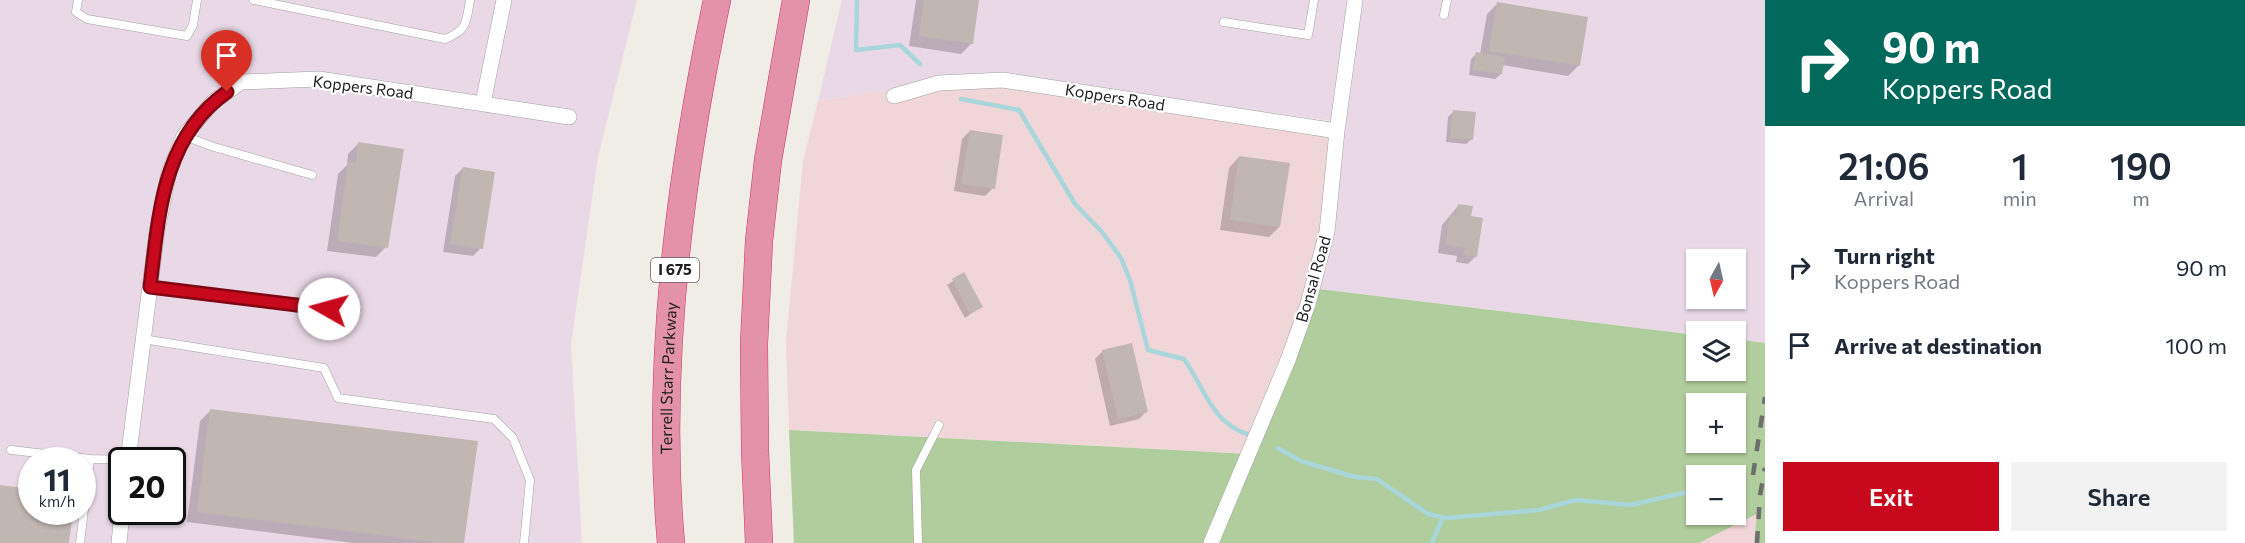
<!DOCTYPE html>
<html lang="en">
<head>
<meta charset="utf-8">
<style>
	:root { --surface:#fff; --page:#f2f2f3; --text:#1f2937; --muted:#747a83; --accent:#c7081d }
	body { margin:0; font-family:Commissioner,sans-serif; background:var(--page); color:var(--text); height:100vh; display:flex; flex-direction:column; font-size:22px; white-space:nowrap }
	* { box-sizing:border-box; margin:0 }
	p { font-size:20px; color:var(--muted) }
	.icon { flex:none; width:33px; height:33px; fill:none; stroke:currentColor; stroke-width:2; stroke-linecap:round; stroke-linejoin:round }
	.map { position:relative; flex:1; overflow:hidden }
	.side { display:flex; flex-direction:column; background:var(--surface); width:480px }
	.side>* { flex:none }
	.banner { background:#00695c; color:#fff; overflow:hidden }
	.needle { width:39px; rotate:188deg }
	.tools { position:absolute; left:1686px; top:249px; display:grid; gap:12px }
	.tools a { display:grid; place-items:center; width:60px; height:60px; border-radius:0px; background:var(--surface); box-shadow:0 2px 4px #0004; font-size:30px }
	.speed { position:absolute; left:18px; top:447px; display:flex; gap:12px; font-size:30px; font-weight:700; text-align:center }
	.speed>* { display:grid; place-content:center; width:78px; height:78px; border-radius:50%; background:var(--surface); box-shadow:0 2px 4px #0004; line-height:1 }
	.speed small { font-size:15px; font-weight:400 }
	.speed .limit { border:3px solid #111; border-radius:9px; background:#fff; color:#111 }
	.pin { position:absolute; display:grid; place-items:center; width:51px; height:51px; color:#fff; margin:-62px -26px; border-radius:50% 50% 50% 0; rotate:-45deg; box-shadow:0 0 6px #0007 }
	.pin .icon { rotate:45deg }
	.me { position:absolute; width:66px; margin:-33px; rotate:277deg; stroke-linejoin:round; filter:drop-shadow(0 0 4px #0008) }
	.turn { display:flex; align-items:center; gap:21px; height:126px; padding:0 18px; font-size:27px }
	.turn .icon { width:78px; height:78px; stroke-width:2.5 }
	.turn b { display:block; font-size:42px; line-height:51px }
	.eta { display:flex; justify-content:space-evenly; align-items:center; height:102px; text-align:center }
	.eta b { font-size:36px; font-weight:600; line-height:42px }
	.primary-button { display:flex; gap:12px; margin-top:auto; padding:12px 18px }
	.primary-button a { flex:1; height:69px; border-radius:0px; background:var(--accent); color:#fff; font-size:24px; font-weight:600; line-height:69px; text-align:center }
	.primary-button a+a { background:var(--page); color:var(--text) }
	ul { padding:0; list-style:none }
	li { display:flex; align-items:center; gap:18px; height:78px; padding:0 18px }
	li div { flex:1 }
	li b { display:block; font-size:22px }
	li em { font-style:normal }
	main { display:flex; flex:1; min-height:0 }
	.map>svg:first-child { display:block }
	.commercial { fill:#f0d6d8 }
	.industrial { fill:#e9d9e7; fill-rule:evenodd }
	.forest { fill:#b0cd9d; fill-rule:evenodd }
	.shadow { fill:#0003 }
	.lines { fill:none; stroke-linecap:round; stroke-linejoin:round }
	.stream { stroke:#a9d6db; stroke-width:4.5 }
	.building { fill:#c0b7b3 }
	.service-casing { stroke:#a1a1a1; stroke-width:9 }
	.minor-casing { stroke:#a1a1a1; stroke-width:16 }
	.motorway-casing { stroke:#d42d79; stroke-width:28 }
	.service { stroke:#fff; stroke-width:8 }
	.minor { stroke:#fff; stroke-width:15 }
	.motorway { stroke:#e491aa; stroke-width:27 }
	.rail { stroke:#6e6e6e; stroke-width:4.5; stroke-dasharray:12 12; stroke-linecap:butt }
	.route-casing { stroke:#810513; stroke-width:15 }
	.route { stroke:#c7081d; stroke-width:10 }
	.labels { text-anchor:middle; stroke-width:4.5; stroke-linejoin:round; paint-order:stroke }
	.shield { fill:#fff; stroke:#636363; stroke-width:1.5 }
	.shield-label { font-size:15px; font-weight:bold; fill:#202020 }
	.street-label { font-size:16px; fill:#202020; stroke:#fff }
</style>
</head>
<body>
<main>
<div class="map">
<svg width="1765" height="543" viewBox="0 0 1765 543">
	<rect width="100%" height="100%" fill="#f0ece6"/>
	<path class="commercial" d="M980 75 1342 123 1319 289 1249 454 789 430 786 342 803 161 818 101Z
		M1758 514 1754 543H1699Z"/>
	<path class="industrial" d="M0 0H637L598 157 571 344 582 543H0ZM32 460H82V512H32ZM122 460H172V512H122Z
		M842 0H1765V343L1736 339V332H1696V335L1319 289 1342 122 980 75 818 101ZM1696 260H1736V298H1696Z"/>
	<path class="forest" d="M1319 289 1696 335V370H1736V339L1765 343V543H1754L1757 514 1699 543H794L789 430 1249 454ZM1696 404H1736V442H1696ZM1696 476H1736V514H1696Z"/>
	<path class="shadow" d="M916 0H978L971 44 961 54 909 46Z
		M1497 4 1579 65 1568 76 1502 65 1501 74 1495 79 1469 75 1471 59 1476 54H1480L1487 14Z
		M1454 111 1472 139 1466 144 1446 142 1448 117Z
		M970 131 993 188 985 196 954 191 962 139Z
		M359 143 386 247 376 257 327 251 338 174 347 165 348 154Z
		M1239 157 1279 227 1269 237 1220 230 1229 168Z
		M463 168 481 248 473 256 443 252 455 176Z
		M1458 206 1476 256 1468 264 1456 262 1457 256 1438 253 1442 225Z
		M964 274 981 306 965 318 947 285Z
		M1103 351 1147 411 1139 419 1110 426 1095 359Z
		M211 410 463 543H353L187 522 200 421Z
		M0 486 32 512H71L67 543H0Z"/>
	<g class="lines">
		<path class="stream" d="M857 0 856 50 900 45 920 64
			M961 99 1019 110 1075 204 1102 232 1121 258 1130 280 1148 350 1184 359C1205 388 1211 422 1247 434
			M1278 448 1301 461 1355 477 1377 479 1428 514 1446 518 1539 510 1576 500 1631 505 1696 490
			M1736 490H1739
			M1432 543 1443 517"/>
	</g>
	<path class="building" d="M924 0H979L973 44 919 36Z
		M1497 2 1588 17 1580 66 1489 51Z
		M1476 52 1505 57 1502 74 1473 70Z
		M1453 110 1476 112 1473 140 1450 138Z
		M970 130 1003 135 995 189 961 184Z
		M358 142 404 149 388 248 337 241 348 162 356 163Z
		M1239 156 1290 163 1280 227 1230 220Z
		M463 167 495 172 483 249 450 244Z
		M1458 204 1473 206 1471 216 1483 218 1477 257 1463 255 1465 248 1445 245 1450 215 1456 216Z
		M964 272 983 307 970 314 952 279Z
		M1132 343 1148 412 1118 419 1102 350Z
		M210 409 478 441 464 543H441L197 512Z
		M0 485 32 489V512H73L69 543H0Z"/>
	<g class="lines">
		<g class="service-casing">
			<path id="service" d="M78 0 76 12 87 19 187 36 193 25 197 0
				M254 0 445 39C468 30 466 22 470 0
				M1444 15 1447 0
				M1224 22 1308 35 1314 0
				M184 136 214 147 312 175
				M150 287 329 309
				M143 339 324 368 338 398 494 419 513 438 530 480 524 543
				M11 450 90 459
				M80 543 90 459 128 460
				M918 543 916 470 939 425"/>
		</g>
		<g class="minor-casing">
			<path id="minor" d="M894 96 939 83 1003 80 1337 131
				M483 103 504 0
				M128 460 157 231 169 172 184 136 213 102 241 82 319 79 569 117
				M119 543 122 512
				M1211 543 1288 360 1308 304 1327 232 1337 131 1355 0"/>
		</g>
		<g class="motorway-casing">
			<g id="motorway">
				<path id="s1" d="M671 543C655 364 680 175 717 0"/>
				<path d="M759 543 755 451 754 344 759 241 768 160 796 0"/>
			</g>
		</g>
		<use href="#service" class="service"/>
		<use href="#minor" class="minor"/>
		<use href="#motorway" class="motorway"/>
		<path class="rail" d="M1753 475 1765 397
			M1757 543 1760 495 1765 468"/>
	</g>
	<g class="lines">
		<g class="route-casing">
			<path id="route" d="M227 92C162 138 159 214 150 287L329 309"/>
		</g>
		<use href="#route" class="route"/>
	</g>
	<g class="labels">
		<rect class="shield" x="651" y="258" width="48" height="24" rx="4.5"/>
		<g class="shield-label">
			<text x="675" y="275">I 675</text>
		</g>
		<g class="street-label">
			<text transform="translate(363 87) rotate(7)" y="6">Koppers Road</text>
			<text transform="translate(1115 97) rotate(9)" y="6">Koppers Road</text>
			<text transform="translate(1313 279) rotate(-74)" y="6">Bonsal Road</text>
			<text dy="6" stroke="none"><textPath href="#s1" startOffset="165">Terrell Starr Parkway</textPath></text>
		</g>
	</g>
</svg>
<div class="tools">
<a><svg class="needle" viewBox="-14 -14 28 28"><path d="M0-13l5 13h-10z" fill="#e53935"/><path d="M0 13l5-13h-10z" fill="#747a83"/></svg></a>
<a><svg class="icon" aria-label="layers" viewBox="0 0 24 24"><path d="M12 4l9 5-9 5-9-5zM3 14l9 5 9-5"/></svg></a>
<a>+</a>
<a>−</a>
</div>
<div class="speed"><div>11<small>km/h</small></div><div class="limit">20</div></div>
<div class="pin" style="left:227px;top:92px;background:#d93025"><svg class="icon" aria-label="arrive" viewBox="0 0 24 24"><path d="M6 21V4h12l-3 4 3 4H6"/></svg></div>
<svg class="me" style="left:329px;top:309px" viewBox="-20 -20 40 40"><circle r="19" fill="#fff"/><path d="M0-13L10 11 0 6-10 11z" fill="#c7081d"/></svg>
</div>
<section class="side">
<div class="banner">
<div class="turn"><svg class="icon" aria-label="right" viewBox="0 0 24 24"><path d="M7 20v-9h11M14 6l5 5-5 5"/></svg><div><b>90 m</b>Koppers Road</div></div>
</div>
<div class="eta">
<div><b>21:06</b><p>Arrival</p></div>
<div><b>1</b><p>min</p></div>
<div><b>190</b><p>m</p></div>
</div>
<ul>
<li><svg class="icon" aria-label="right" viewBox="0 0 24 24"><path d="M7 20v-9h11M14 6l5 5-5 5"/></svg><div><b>Turn right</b><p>Koppers Road</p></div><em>90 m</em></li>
<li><svg class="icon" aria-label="arrive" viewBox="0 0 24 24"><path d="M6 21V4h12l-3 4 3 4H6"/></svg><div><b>Arrive at destination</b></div><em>100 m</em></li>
</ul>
<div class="primary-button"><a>Exit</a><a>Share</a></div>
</section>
</main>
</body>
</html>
